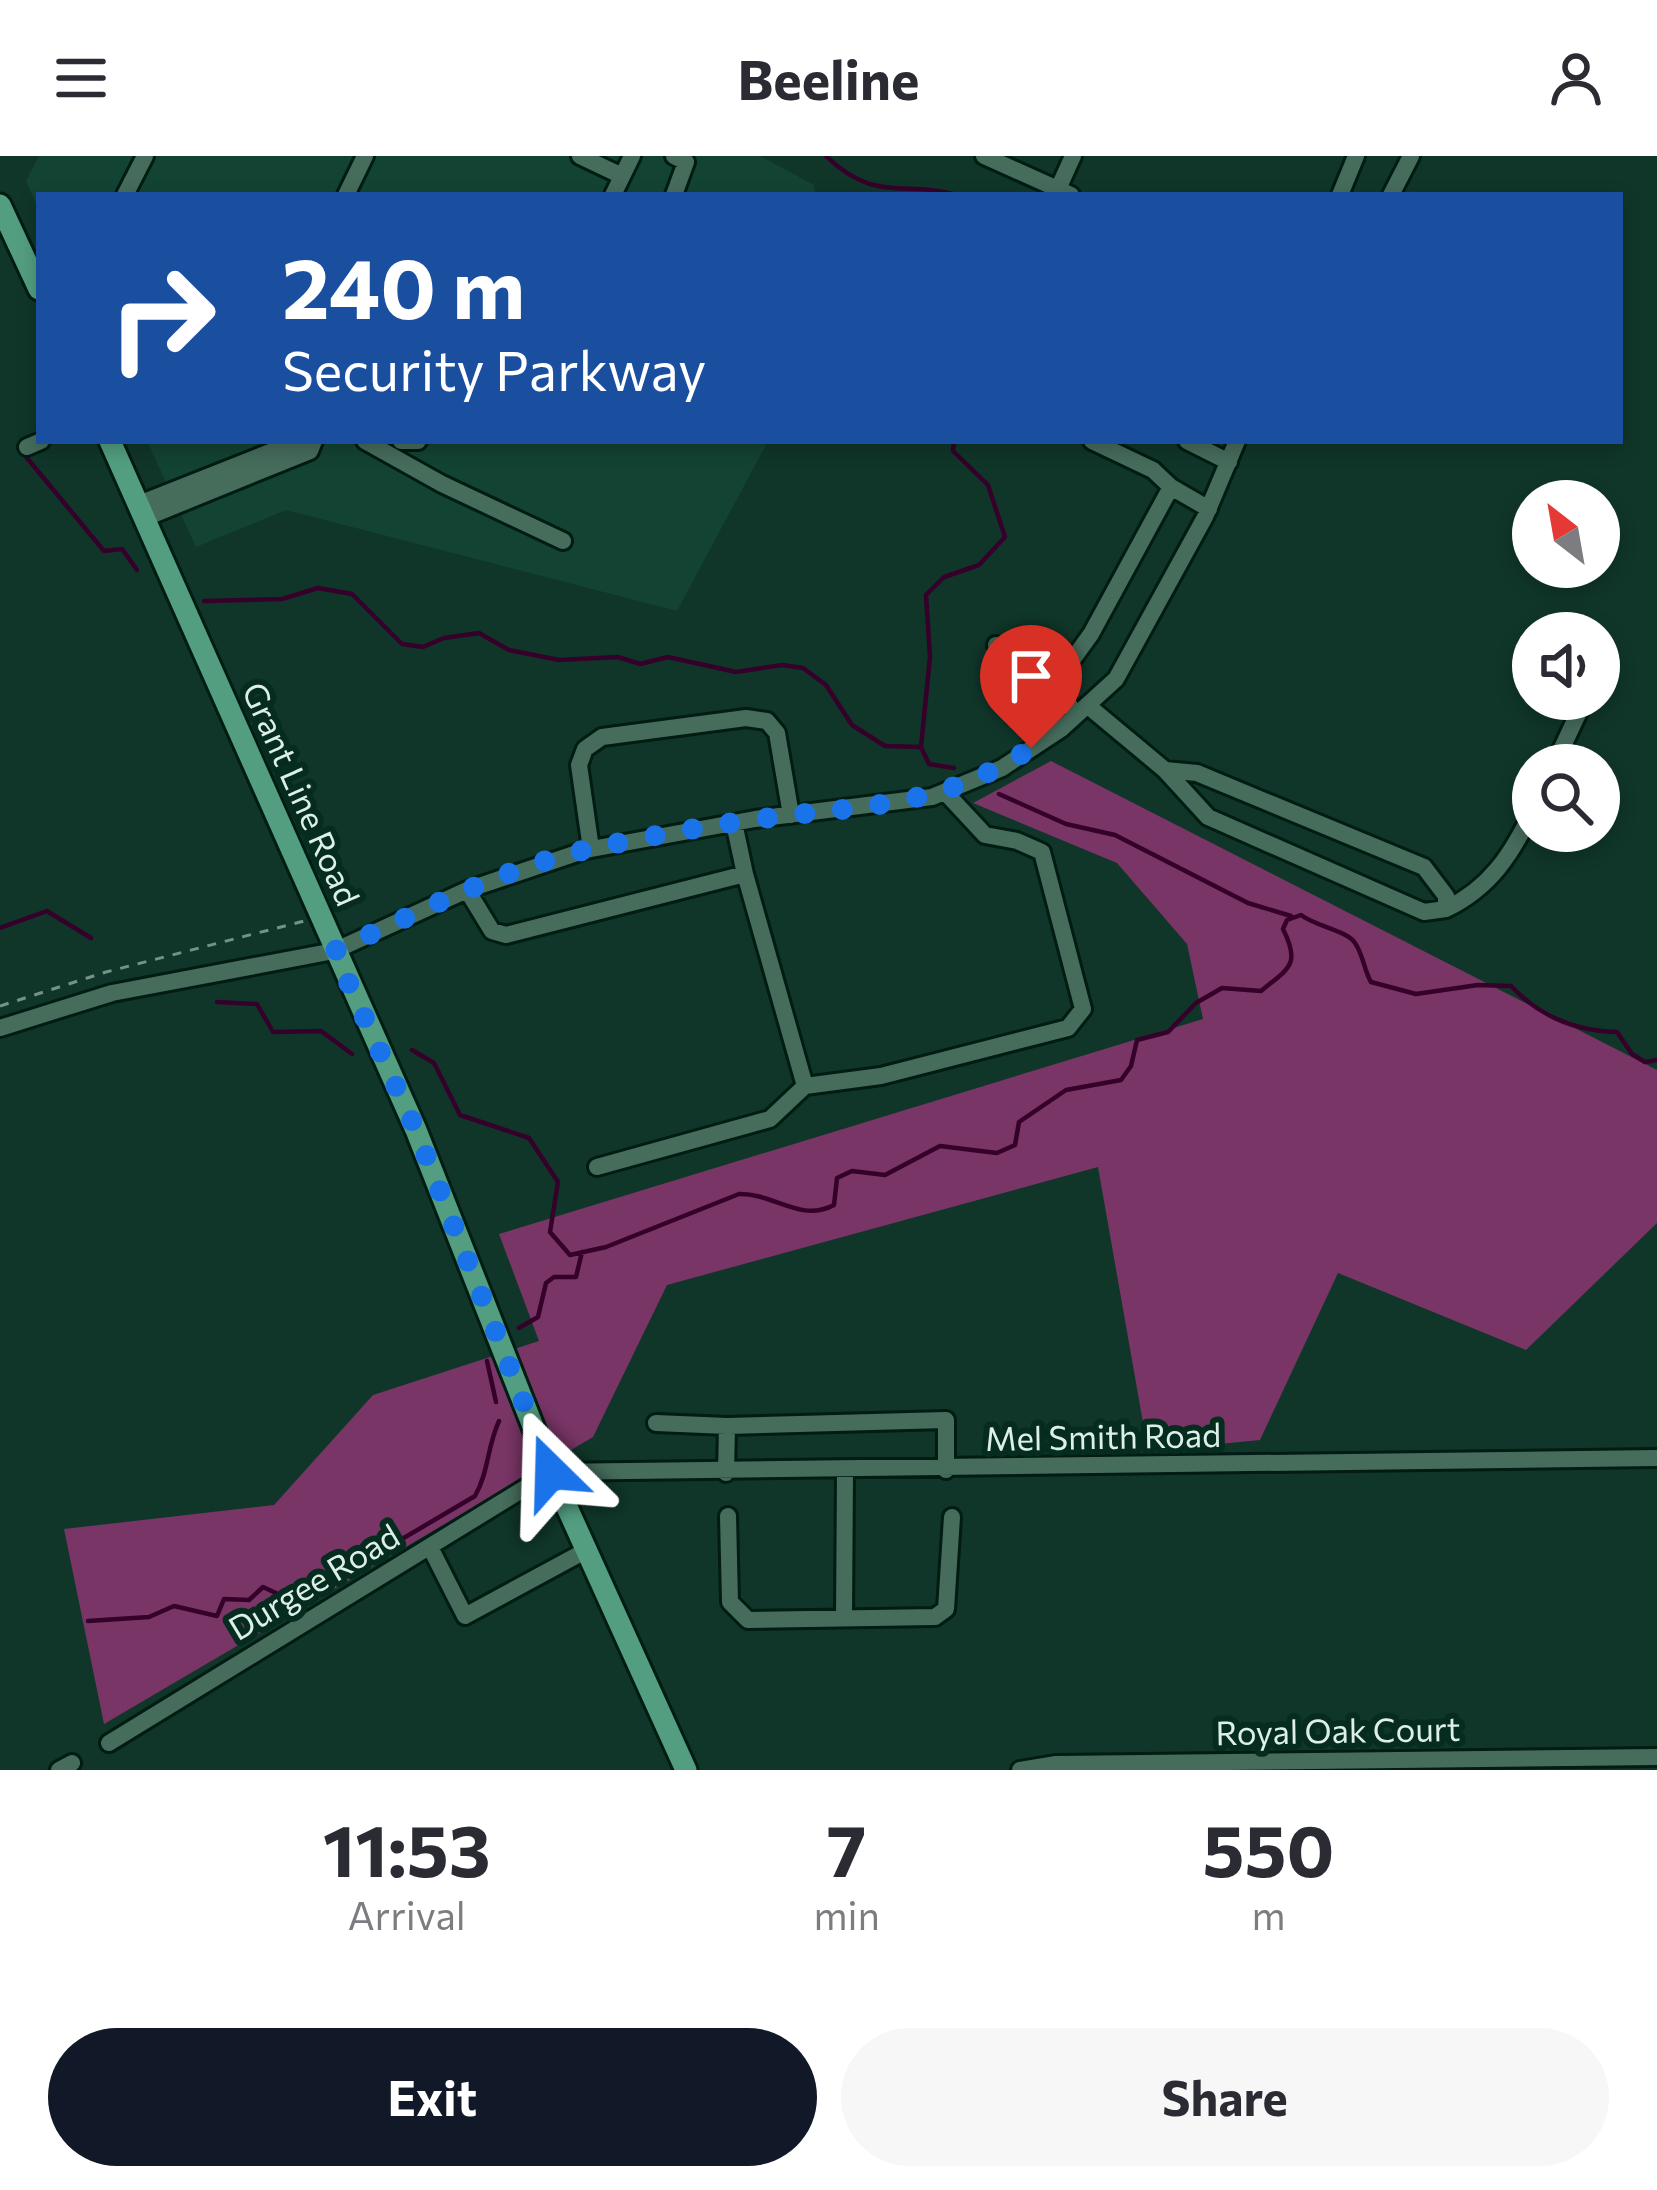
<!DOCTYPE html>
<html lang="en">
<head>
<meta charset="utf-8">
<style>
	:root { --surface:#fff; --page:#f7f7f7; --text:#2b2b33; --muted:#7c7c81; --accent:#111827 }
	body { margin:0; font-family:Commissioner,sans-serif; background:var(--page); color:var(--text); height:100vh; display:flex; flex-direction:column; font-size:45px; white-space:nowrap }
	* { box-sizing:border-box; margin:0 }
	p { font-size:39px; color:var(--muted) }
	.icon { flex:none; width:66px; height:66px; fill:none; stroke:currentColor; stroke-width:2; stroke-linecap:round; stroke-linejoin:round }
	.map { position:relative; height:1614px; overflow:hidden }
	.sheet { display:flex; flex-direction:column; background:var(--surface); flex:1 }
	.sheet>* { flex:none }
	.banner { position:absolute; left:36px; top:36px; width:1587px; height:252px; border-radius:0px; box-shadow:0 6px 18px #0003; background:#1a4fa0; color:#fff; overflow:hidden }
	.needle { width:78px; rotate:329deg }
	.controls { position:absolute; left:1512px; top:324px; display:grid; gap:24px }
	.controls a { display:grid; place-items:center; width:108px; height:108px; border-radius:50%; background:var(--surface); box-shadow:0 6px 18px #0003; font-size:60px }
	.pin { position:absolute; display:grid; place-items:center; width:102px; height:102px; color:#fff; margin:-123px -51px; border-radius:50% 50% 50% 0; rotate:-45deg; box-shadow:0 0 12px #0007 }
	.pin .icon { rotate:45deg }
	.me { position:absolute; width:132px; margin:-66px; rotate:338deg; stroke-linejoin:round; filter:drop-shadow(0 0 9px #0008) }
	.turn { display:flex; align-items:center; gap:42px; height:252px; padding:0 48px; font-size:54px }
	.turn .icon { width:156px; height:156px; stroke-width:2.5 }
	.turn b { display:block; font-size:84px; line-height:102px }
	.eta { display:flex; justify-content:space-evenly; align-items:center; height:204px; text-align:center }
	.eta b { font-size:72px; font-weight:700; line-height:84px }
	.cta { display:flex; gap:24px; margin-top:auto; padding:24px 48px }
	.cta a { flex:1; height:138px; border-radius:72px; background:var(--accent); color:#fff; font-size:48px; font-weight:700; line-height:138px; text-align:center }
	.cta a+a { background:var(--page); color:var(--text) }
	header { display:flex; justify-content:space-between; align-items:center; height:156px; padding:0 48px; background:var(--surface); font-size:54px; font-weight:700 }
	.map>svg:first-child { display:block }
	.built { fill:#134333 }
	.green { fill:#793566 }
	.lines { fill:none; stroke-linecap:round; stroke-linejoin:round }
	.stream { stroke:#350029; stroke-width:4.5 }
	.minor-casing { stroke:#011c12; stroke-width:22 }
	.major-casing { stroke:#011c12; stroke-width:27 }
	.path { stroke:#759287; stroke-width:3; stroke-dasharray:9 9; stroke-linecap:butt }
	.minor { stroke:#466c5c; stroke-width:16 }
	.major { stroke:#539e81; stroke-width:21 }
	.route { stroke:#1a73e8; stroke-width:21; stroke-dasharray:0 37.8 }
	.labels { text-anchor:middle; stroke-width:12; stroke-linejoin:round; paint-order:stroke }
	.street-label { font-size:33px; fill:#dcf0e7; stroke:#052c1f }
</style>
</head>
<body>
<header><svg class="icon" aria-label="menu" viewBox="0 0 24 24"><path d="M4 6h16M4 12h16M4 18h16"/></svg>Beeline<svg class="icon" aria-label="person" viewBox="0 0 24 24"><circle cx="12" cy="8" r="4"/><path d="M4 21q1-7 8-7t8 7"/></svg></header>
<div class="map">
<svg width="1657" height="1614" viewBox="0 0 1657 1614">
	<rect width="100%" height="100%" fill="#103629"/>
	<path class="built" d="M39 0H760L814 29 815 39H39V54L26 25Z
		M147 285H768L677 455 286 354 196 391Z"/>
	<path class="green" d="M1051 605 1657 914V1067L1526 1194 1338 1117 1260 1284 1148 1295 1098 1011 667 1129 593 1281 104 1568 64 1373 274 1349 373 1239 539 1185 499 1078 1203 863 1187 788 1117 707 973 647Z"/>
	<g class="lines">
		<path class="stream" d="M826 0C875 48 906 24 957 39
			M27 302 104 395 122 393 137 414
			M204 445 282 443 318 432 352 438 402 488 423 491 444 482 479 477 509 494 559 504 618 501 640 508 668 501 736 516 782 509 803 512 826 529 852 569 885 590 921 591
			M954 612 929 608 921 591 930 501 926 439 944 421 979 409 1005 381 988 329 953 295 954 285
			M999 638 1066 668 1115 679 1248 747 1291 760
			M0 772 47 755 91 782
			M217 846 257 848 273 876 321 875 352 898
			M412 894 434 907 460 959 529 982 558 1026 550 1076 570 1099 606 1091 739 1038C774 1037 800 1067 834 1049L837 1022 852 1015 885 1019 940 990 997 997 1015 989 1019 966 1066 934 1121 924 1131 910 1137 884 1168 876 1196 847 1222 832 1261 835C1289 812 1301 809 1283 773L1287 764 1301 759C1315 770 1348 775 1355 787 1363 798 1364 814 1371 826L1416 838 1478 829 1511 830C1540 861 1575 875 1617 876L1632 898 1645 906 1657 904
			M519 1172 538 1161 546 1127 554 1121H576L582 1096
			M487 1205 496 1246
			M88 1465 149 1461 174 1450 217 1460 224 1443 249 1444 263 1431 295 1446 475 1340C489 1315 487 1291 499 1265"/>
		<g class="minor-casing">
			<path id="minor" d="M580 0 622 20
				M984 0 1071 39
				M1058 33 1073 0
				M125 39 145 0
				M346 39 365 0
				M613 39 632 0
				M674 39 686 6 674 0
				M1340 39 1356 0
				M1391 39 1411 0
				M365 285 442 328 563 385
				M401 285H418
				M1092 285 1153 314 1171 331
				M1187 285 1229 306
				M27 291 41 285
				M139 348 298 285
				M145 362 310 295 314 285
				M996 489 1057 525 1075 560
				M1057 525 1091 478 1171 331 1209 353
				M1087 549 1165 614 1197 617 1424 711 1446 740V753L1424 756 1208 661 1165 614
				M1554 609 1585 543
				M734 667 745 718
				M591 693 579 609 585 593 602 581 746 562 767 565 777 577 791 659
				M467 734 492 775 506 779 745 718 805 930 881 920 1068 872 1083 853 1042 696 1017 685 985 679 945 636
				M1446 753C1490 732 1512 698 1533 654
				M0 872 112 837 334 795 467 734 586 694 755 663 932 641 1002 612 1061 573 1116 523 1205 361 1237 285
				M597 1011 770 963 805 930
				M656 1267 727 1270 946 1264V1314
				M726 1317 727 1270
				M728 1360 730 1446 748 1464 935 1461 946 1453 952 1361
				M430 1391 465 1460 585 1395
				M844 1462 845 1316
				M109 1587 551 1316 1657 1302
				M59 1614 72 1607
				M1020 1614 1056 1608 1657 1601"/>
		</g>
		<g class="major-casing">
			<path id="major" d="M0 49 39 133
				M110 285 416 974 551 1316 686 1614"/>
		</g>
		<path class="path" d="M0 850 106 816 304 765"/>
		<use href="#minor" class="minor"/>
		<use href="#major" class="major"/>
	</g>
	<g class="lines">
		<path class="route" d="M551 1316 416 974 334 795C416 758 500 713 589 693 645 681 704 670 760 663 863 649 942 652 1031 592"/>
	</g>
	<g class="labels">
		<g class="street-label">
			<text transform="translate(301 638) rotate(66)" y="12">Grant Line Road</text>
			<text transform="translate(1103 1281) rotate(-1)" y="12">Mel Smith Road</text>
			<text transform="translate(314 1426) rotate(-31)" y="12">Durgee Road</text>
			<text transform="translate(1338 1575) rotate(-1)" y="12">Royal Oak Court</text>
		</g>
	</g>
</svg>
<div class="controls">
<a><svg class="needle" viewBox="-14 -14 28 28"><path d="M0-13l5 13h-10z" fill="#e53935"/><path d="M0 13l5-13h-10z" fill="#7c7c81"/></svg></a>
<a><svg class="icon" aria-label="sound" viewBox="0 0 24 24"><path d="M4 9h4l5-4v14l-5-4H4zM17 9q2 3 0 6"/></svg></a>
<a><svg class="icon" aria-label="search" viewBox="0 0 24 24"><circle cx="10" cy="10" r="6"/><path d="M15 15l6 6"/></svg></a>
</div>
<div class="pin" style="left:1031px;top:592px;background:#d93025"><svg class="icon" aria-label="arrive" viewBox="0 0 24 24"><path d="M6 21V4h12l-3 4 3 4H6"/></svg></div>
<svg class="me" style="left:551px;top:1316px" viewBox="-20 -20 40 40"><path d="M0-17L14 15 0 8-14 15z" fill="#1a73e8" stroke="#fff" stroke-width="4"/></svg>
<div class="banner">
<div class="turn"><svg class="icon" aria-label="right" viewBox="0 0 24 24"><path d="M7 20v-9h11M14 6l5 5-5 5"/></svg><div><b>240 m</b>Security Parkway</div></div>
</div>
</div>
<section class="sheet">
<div class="eta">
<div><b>11:53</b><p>Arrival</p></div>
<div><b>7</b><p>min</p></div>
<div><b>550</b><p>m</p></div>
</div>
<div class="cta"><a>Exit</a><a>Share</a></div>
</section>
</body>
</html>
